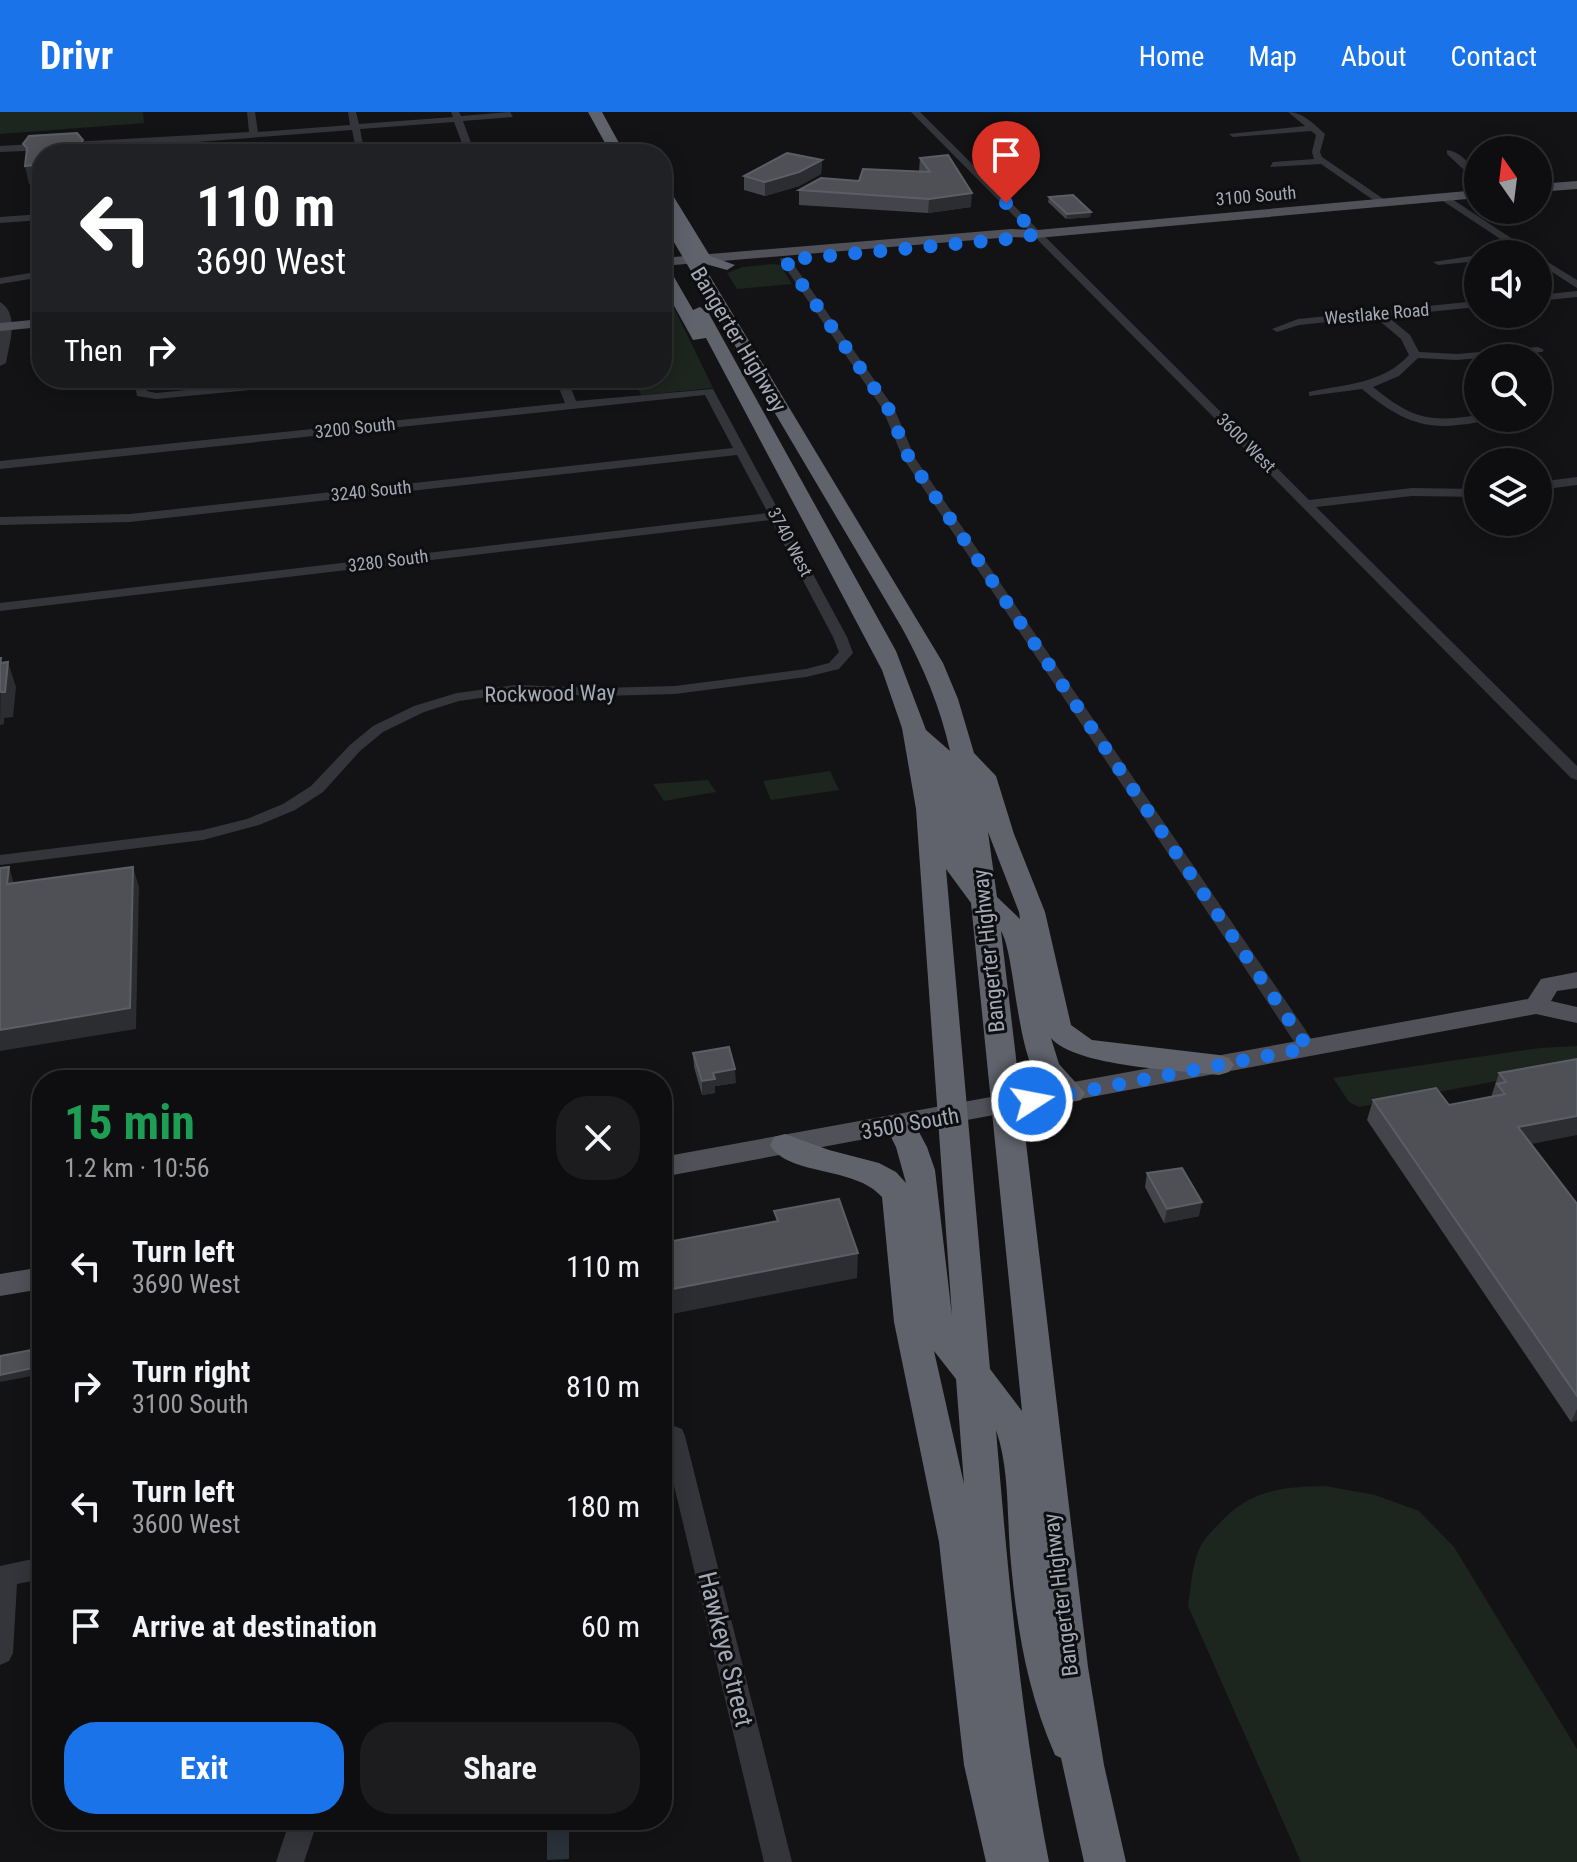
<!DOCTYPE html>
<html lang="en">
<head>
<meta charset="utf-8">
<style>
	:root { --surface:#0e0e10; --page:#1c1c1e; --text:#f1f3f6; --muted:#9b9c9f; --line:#2e2e30; --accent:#1a73e8 }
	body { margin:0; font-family:"Roboto Condensed",sans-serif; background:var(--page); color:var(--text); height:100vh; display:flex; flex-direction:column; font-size:30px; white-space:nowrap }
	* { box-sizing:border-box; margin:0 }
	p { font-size:26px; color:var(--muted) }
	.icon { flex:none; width:44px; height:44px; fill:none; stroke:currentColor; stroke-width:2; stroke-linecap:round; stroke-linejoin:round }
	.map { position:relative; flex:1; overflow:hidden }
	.details { position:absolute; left:32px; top:958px; width:640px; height:760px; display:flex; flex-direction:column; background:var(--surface); border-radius:32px; box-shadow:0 4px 20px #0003,0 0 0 2px var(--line) }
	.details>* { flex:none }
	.hud { position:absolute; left:32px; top:32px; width:640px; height:244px; border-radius:32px; box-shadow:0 4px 20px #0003,0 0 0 2px var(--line); background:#202124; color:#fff; overflow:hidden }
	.needle { width:52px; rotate:346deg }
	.fabs { position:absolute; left:1464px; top:24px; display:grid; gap:16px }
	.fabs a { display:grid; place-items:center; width:88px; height:88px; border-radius:50%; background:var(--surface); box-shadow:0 4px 20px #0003,0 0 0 2px var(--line); font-size:40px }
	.pin { position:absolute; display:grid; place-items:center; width:68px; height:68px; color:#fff; margin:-82px -34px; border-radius:50% 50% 50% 0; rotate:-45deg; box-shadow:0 0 8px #0007 }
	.pin .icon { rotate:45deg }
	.me { position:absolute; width:88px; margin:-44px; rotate:79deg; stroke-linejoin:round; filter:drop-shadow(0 0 6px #0008) }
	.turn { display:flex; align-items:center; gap:28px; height:168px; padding:0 32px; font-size:36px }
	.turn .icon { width:104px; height:104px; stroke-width:2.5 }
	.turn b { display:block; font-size:56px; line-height:68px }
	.then { display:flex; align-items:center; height:76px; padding:0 32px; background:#0003; gap:16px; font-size:30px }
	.round { display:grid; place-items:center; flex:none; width:84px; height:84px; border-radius:32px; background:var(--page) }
	.headline { display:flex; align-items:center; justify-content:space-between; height:136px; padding:0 32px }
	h1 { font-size:48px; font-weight:700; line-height:60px; color:#1e9e55 }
	.primary-button { display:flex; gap:16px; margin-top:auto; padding:16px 32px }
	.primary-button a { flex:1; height:92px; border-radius:32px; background:var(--accent); color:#fff; font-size:32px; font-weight:700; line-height:92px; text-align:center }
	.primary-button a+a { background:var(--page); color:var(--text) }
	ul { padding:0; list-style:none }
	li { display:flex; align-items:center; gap:24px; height:120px; padding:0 32px }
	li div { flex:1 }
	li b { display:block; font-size:30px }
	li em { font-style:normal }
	header { display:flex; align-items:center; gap:48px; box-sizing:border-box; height:112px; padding:0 40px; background:var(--accent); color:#fff }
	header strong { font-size:38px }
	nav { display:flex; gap:44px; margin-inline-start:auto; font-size:28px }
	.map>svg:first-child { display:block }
	.green { fill:#1d251f }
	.water { fill:#293139 }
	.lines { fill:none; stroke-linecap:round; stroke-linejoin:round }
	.minor { fill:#34353a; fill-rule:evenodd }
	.major { fill:#505159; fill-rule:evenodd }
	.highway { fill:#60626c; fill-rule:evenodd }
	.wall { fill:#44454a }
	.shaded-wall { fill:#2c2d30 }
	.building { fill:#4f5056; stroke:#5c5e65; stroke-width:2 }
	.route { stroke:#1a73e8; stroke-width:14; stroke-dasharray:0 25.2 }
	.labels { text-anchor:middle; stroke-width:6; stroke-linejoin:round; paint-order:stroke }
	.far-street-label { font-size:18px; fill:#a4a9b6; stroke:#0e0e10 }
	.street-label { font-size:22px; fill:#a4a9b6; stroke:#0e0e10 }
	.near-street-label { font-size:26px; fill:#a4a9b6; stroke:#0e0e10 }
</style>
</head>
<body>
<header>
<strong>Drivr</strong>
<nav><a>Home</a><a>Map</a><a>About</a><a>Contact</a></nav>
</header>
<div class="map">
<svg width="1577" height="1750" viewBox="0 0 1577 1750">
	<rect width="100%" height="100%" fill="#131315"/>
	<path class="green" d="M0 0H143L144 11 0 22Z
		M773 152 780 153 792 172 737 177 727 161 743 155Z
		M662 171 713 276 641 283 634 266H662Z
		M830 659 839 678 771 688 763 669Z
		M708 668 716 680 664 689 653 672Z
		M1577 934V954L1359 995 1349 990 1333 966 1540 936Z
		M1325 1374 1375 1383 1419 1399 1454 1435 1577 1637V1750H1301L1188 1494C1191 1474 1192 1451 1201 1433 1205 1426 1212 1419 1218 1413 1249 1378 1280 1375 1325 1374Z"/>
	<path class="water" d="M547 1708H569V1747L547 1748Z"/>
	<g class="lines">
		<path class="minor" d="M247 0H255L258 20 350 13 348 0H356L359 12 453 5 451 0H459L461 4 510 0 513 5 463 9 474 39 526 34 530 37 500 42H466L454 10 360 17 365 42H357L352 18 144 34 0 40V34L249 20Z
			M911 0H920L1309 388 1412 376 1478 377V385L1412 384 1316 395 1577 654V668L1571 666Z
			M1288 0C1303 0 1315 13 1325 22L1320 40 1322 45 1385 88V92H1379L1321 52 1270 55 1273 50 1314 47 1312 40 1316 23 1311 19 1233 25 1229 22 1305 14Z
			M1447 38C1460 39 1478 57 1478 71L1447 42Z
			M1440 83H1446L1535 142H1523L1440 87Z
			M42 102V108L0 111V105Z
			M1478 143V149L1438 153 1433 150Z
			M1538 144 1577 168V176L1538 151Z
			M781 146H789L894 296 915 346 1315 932 1317 936 1315 940H1301L903 346 882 296 780 148Z
			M42 159V165L0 172V166Z
			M1577 179V185L1538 189V183Z
			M1478 189V195L1387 204 1410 223 1419 240 1457 242 1538 235 1544 238 1542 240 1457 248 1418 246 1399 264 1373 275C1411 306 1429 311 1478 303V306H1488C1480 311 1468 312 1458 313 1418 318 1392 302 1362 277L1309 284V280C1345 272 1383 272 1409 243L1401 227 1375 205 1299 213 1277 220 1272 217 1298 207Z
			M0 190C20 202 9 232 6 251L0 254Z
			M134 266H146L147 279 156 281 309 266H351L345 269 156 287 137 284Z
			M555 266H567L576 289 713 277 847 525 853 541 839 557 806 565 675 582 601 584 515 581 459 589 424 600 383 620 360 639 323 680 295 698 259 713 203 728 0 753V743L203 718 247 707 283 692 311 674 350 633 373 614 414 594 457 581 515 573 601 576 675 574 806 557 829 551 839 540 833 525 771 408 0 499V491L768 401 737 343 130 410 0 413V405L130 402 733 336 705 283 0 357V349L565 291Z
			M1577 365V373L1538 378V370Z
			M674 1314 682 1317 685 1324 792 1750H764L665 1336 662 1337V1317Z
			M42 1445V1467L17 1472 13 1541 9 1549 0 1553V1454Z
			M290 1708H318L304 1750H276Z"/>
		<path class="major" d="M1577 69V77L1538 80V72Z
			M1478 78V86L1037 126 1011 125 662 154V146L1011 117 1037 118Z
			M42 207V215L0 219V211Z
			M1577 860V876L1557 879 1551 889 1577 895V911L1536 902 662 1065V1045L1528 887 1541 867Z
			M42 1155V1177L0 1184V1162Z"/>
		<path class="highway" d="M588 0H602L625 42H611Z
			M662 73 669 77 710 144 735 153 727 158 702 151 943 551 958 587 974 641 996 664 1014 722 1045 800 1071 913 1092 928 1219 943 1229 946 1234 953 1229 960 1219 963C1179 958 1076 955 1051 926L1059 952 1085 981 1081 988C1012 1008 1021 853 1001 819L1088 1555 1104 1653 1126 1750H1084L1061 1646 1055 1643C1026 1577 1016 1511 1010 1440 1007 1400 1009 1355 996 1318 1008 1463 1021 1607 1049 1750H986L964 1653 939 1430 894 1210 882 1085C856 1054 787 1064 770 1033L774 1025 785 1022 829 1038 879 1051 896 1060 906 1071 896 1035 885 1013 889 1005 900 1002 911 1005 927 1035 935 1058 952 1204 916 697 902 616 882 558 706 226 693 228 662 172V153L670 158 693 198 700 195 708 200 896 539 926 618 950 639C940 595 924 556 902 516L662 110V94H665ZM988 720 1019 800 1020 807 997 785ZM946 757 971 791 1022 1299 990 1257ZM934 1239 956 1267 964 1372Z"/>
	</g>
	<path class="wall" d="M920 46 971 95 928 101 799 93V78L919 59Z
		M822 48 821 62 799 74 765 84 744 78V64Z
		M1049 85 1091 100 1090 105 1066 107 1048 90Z
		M693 941 736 971 715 974V981L702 983 694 955Z
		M1577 947 1531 1032 1577 1092V1308L1571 1310 1367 1008 1373 988 1449 993 1492 985V982L1499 961Z
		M1147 1061 1199 1104 1164 1111 1145 1075Z"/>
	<path class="shaded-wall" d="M83 28 86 42H78L79 33Z
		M822 48 821 62 799 74 765 84V70Z
		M42 52V71L29 72 25 54Z
		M972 81 971 95 928 101 929 87Z
		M1091 100 1090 105 1066 107 1067 102Z
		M1 546 6 563 8 550 16 575 13 605 4 606V612L0 613Z
		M9 755 15 775 7 772Z
		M133 755 139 775 136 917 0 939V918Z
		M735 957 736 971 715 974V981L702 983V969L713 961Z
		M1577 1004V1023L1511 1036 1518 1015Z
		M1202 1090 1199 1104 1164 1111 1167 1097Z
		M858 1141 857 1166 662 1204V1179Z
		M42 1254V1262L0 1270V1263Z
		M1577 1297V1308L1571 1310Z"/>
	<path class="building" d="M77 21 83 28 79 33 78 42H42V52L25 54 27 36 23 32 29 24Z
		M787 41 822 48 799 60 765 70 744 64Z
		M948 43 972 81 929 87 799 78 821 66 859 69 863 57 930 60 920 46Z
		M1073 83 1091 100 1067 102 1049 85Z
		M0 546H1L0 551 8 550 5 580H0Z
		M9 755 7 772 133 755 130 896 0 918V756Z
		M729 935 735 957 713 961 715 967 702 969 693 941Z
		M1577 947V1004L1518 1015 1577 1092V1284L1373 988 1436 976 1449 993 1505 982 1497 972 1506 970 1499 961Z
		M1182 1056 1202 1090 1167 1097 1147 1061Z
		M839 1087 858 1141 662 1179V1131L778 1109 774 1099Z
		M42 1236V1254L0 1263V1244Z"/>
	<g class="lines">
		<path class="route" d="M1006 91 1037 122 1018 126 785 148 888 296 909 346 1308 936 1032 989"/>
	</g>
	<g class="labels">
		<g class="far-street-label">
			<text transform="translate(1256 84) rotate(-5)" y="6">3100 South</text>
			<text transform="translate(1377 202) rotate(-5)" y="6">Westlake Road</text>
			<text transform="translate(355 316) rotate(-6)" y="6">3200 South</text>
			<text transform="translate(1246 331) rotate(45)" y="6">3600 West</text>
			<text transform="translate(371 379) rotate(-6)" y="6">3240 South</text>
			<text transform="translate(790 430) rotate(62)" y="6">3740 West</text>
			<text transform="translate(388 449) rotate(-7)" y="6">3280 South</text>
		</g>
		<g class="street-label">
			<text transform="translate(739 227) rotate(59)" y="8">Bangerter Highway</text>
			<text transform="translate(550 581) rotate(-1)" y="8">Rockwood Way</text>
			<text transform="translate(988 839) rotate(-96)" y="8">Bangerter Highway</text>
			<text transform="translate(910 1011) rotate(-10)" y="8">3500 South</text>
			<text transform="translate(1060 1483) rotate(-97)" y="8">Bangerter Highway</text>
		</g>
		<g class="near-street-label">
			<text transform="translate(726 1537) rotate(76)" y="9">Hawkeye Street</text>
		</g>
	</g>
</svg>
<div class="fabs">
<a><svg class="needle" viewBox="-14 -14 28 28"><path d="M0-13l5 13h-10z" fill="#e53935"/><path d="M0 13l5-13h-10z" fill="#9b9c9f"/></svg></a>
<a><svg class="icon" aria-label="sound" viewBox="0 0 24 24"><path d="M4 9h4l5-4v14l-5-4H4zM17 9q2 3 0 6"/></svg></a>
<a><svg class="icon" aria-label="search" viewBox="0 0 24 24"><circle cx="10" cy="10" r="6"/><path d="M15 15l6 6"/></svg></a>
<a><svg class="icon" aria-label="layers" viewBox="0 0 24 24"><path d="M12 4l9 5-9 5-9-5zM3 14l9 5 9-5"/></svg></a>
</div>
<div class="pin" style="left:1006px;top:91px;background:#d93025"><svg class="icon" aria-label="arrive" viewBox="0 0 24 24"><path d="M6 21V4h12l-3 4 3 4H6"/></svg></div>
<svg class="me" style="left:1032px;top:989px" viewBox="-20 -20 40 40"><circle r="17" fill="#1a73e8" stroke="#fff" stroke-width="3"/><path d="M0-11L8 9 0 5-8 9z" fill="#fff"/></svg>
<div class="hud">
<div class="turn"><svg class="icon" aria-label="left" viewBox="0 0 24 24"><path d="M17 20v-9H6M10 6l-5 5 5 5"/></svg><div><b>110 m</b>3690 West</div></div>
<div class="then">Then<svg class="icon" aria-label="right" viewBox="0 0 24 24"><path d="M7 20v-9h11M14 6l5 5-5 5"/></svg></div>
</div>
<section class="details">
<div class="headline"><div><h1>15 min</h1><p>1.2 km · 10:56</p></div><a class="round"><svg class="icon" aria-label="close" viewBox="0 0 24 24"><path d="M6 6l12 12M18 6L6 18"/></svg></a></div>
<ul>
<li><svg class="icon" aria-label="left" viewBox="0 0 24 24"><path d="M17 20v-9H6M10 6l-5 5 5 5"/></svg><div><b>Turn left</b><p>3690 West</p></div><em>110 m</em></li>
<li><svg class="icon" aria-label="right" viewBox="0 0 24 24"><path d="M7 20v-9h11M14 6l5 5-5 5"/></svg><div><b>Turn right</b><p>3100 South</p></div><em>810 m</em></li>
<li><svg class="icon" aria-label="left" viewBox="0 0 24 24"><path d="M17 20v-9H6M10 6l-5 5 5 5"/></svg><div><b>Turn left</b><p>3600 West</p></div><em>180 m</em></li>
<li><svg class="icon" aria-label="arrive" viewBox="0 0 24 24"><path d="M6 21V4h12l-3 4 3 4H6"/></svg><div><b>Arrive at destination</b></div><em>60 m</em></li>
</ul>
<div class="primary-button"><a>Exit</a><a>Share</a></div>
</section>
</div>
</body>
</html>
